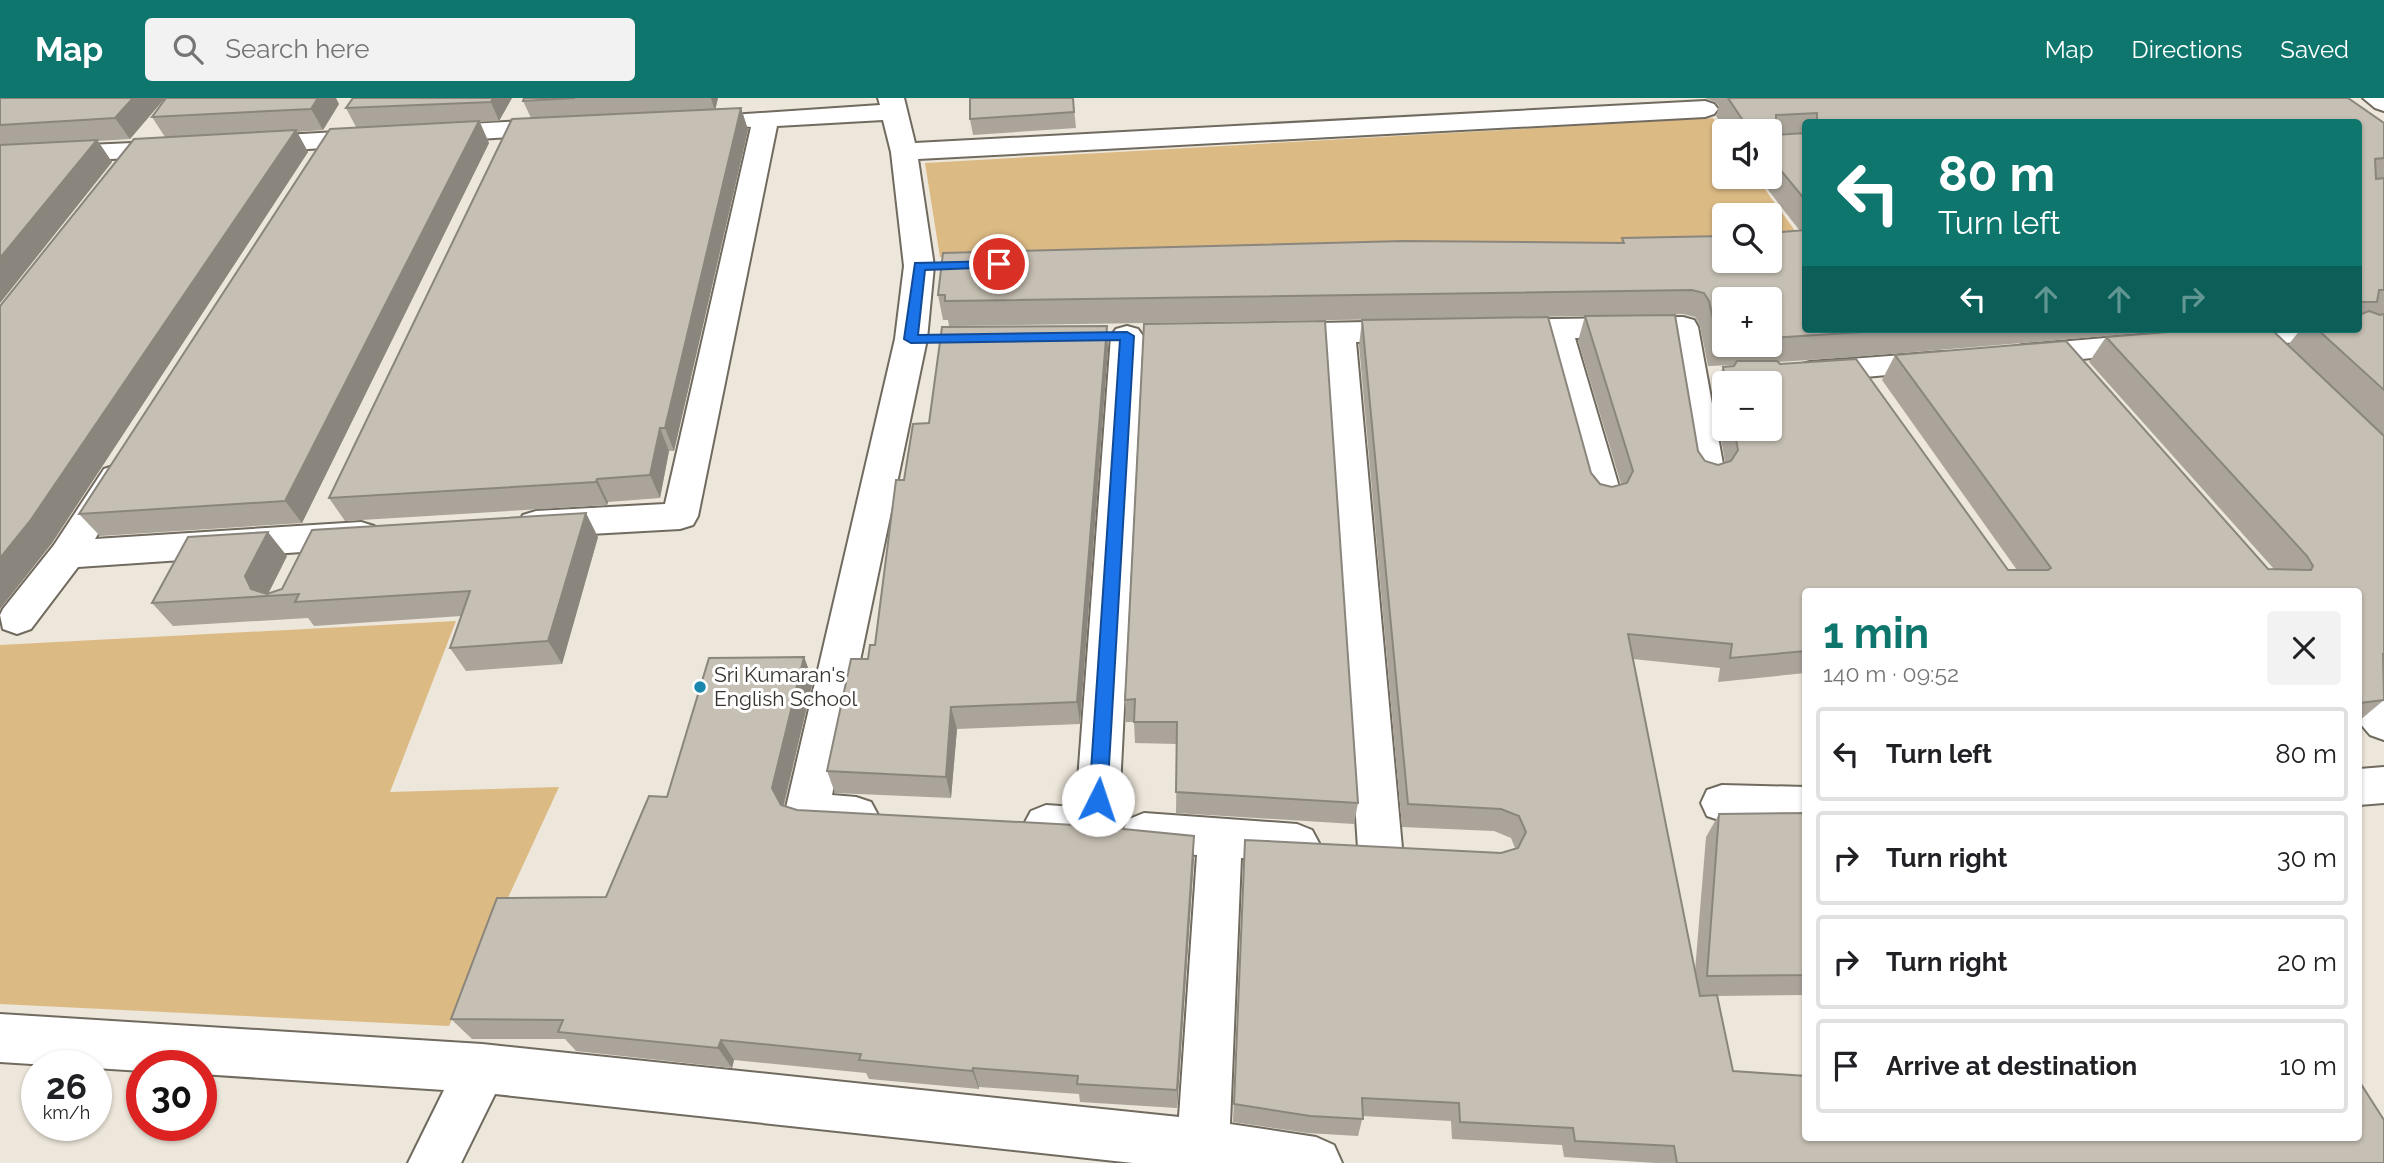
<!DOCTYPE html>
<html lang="en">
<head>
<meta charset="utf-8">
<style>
	:root { --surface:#fff; --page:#f2f2f2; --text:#202124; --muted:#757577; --line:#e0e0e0; --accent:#0f766e }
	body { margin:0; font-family:Raleway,sans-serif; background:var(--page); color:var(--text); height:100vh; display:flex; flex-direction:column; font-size:26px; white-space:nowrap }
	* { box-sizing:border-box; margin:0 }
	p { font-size:23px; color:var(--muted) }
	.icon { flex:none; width:38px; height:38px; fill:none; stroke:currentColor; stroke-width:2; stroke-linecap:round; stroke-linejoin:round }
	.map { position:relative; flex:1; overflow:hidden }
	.sheet { position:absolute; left:1802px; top:490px; width:560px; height:553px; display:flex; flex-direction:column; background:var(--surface); border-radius:7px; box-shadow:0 2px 5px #0004 }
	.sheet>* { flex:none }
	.top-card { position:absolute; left:1802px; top:21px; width:560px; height:214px; border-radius:7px; box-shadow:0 2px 5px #0004; background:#0f766e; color:#fff; overflow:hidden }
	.buttons { position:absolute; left:1712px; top:21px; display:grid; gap:14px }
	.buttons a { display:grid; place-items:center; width:70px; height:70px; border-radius:7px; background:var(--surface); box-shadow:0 2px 5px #0004; font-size:35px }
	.speed { position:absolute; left:21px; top:952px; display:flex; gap:14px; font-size:35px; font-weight:700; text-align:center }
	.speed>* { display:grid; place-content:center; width:91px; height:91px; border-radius:50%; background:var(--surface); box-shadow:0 2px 5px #0004; line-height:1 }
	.speed small { font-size:18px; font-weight:400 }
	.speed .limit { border:10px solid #d22; background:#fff; color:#111 }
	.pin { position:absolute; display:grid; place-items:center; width:60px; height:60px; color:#fff; margin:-30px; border:4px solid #fff; border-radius:50%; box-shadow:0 2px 7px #0007 }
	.me { position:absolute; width:77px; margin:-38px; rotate:4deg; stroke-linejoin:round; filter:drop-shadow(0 0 5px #0008) }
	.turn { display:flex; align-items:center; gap:24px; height:147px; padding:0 21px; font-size:32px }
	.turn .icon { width:91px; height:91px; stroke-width:2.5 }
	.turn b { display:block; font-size:49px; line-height:60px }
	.lanes { display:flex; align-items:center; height:66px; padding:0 21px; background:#0003; justify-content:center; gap:35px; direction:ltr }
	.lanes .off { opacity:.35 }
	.round { display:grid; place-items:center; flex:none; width:74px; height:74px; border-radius:7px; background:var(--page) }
	.headline { display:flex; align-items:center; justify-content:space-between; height:119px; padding:0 21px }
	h1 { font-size:42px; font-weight:700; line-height:52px; color:var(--accent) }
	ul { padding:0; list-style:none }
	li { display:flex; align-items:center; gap:21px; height:94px; margin:0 14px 10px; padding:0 7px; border:4px solid var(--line); border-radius:7px }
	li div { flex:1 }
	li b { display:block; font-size:26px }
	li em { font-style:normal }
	header { display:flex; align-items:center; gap:42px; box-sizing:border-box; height:98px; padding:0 35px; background:var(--accent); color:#fff }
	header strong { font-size:33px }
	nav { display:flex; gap:38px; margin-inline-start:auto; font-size:24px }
	.search { width:490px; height:63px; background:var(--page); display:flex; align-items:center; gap:18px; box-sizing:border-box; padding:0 24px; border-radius:7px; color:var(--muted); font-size:26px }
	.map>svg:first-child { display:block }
	.green { fill:#dcba84 }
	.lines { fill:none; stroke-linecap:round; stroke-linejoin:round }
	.minor-casing { stroke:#706a5f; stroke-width:4 }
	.major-casing { stroke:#706a5f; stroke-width:4 }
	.minor { fill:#fff; fill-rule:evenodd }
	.major { fill:#fff; fill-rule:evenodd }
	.wall { fill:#aaa49a; fill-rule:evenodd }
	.shaded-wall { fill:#8b867d }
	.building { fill:#c6bfb3; stroke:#8b867d; stroke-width:2 }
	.route { fill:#1a73e8; stroke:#114b97; stroke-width:2 }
	.poi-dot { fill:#1b87ae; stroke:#fff; stroke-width:2.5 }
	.labels { text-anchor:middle; stroke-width:6; stroke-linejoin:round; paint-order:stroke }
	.poi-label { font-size:21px; fill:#373430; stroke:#fff; text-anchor:start }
</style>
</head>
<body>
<header>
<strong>Map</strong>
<div class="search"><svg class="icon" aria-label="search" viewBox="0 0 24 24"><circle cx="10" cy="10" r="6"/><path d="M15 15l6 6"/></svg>Search here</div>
<nav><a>Map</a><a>Directions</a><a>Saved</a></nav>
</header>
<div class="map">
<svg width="2384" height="1065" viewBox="0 0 2384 1065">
	<rect width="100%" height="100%" fill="#ede6da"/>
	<path class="green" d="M1713 20 1724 35V79H1756L1806 148 1769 153V117H1724V155L1528 166 940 159 925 65Z
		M456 523 390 694 559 689 449 928 0 906V547Z"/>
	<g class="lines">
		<g class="minor-casing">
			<path id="minor" d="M878 0H904L915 45 1705 3 1714 6 1718 11 1714 16 1705 19 918 61 934 168 927 241 832 697 856 699 871 704 878 717 871 730C847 739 816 736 792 727L785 714 895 241 904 168 891 54 883 22 777 28 698 418 693 427 680 431 536 439 523 435 518 426 523 417 536 413 665 406 751 29 731 27 727 22 731 17 880 7Z
				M561 21 570 23 574 29 570 35 432 44 423 42 419 36 423 30 432 28Z
				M372 32 381 34 385 40 381 46 250 55 241 53 237 47 241 41 250 39Z
				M176 43 185 45 189 51 185 57 0 67V51Z
				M1683 219 1694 222 1698 229 1725 377 1720 385 1708 389 1696 385 1691 377 1669 239 1575 240 1622 399 1616 408 1604 411 1592 408 1586 399 1544 241 1501 242 1490 239 1485 232 1490 225 1501 222Z
				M1413 223 1424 226 1429 233 1424 240 1413 243 1356 244 1402 750 1396 764 1380 769 1364 764 1358 750 1325 244 1273 246 1262 243 1257 236 1262 229 1273 226Z
				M1127 228 1138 231 1143 238 1118 729 1111 742C1087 751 1055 748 1031 739L1024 726 1031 713 1046 707 1076 709 1111 238 1116 231Z
				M2222 231H2350L2346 238 2335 241 2225 250 2214 247 2209 240 2214 233Z
				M2151 236 2162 239 2167 246 2162 253 2023 267 2012 264 2007 257 2012 250 2023 247Z
				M1942 254 1953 257 1958 264 1953 271 1810 284 1799 281 1794 274 1799 267 1810 264Z
				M116 367 128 371 133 379 95 441 361 424 374 428 379 437 374 446 361 450 78 469 31 531 17 536 3 531 0 517 3 511 54 447 104 371Z
				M2359 580 2373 585 2384 597V642L2370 637 2359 624Z
				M2384 669V705L2359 707V671Z
				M1722 687 1806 689V725L1722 723 1707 718 1701 705 1707 692Z
				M1144 715 1297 726 1312 732 1319 745 1312 758 1297 764 1241 760 1230 1026 1316 1039 1334 1047 1342 1065H1133L495 996 461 1065H408L444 992 201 976V968H142V973L0 964V916L482 946 1179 1019 1197 757 1144 753 1129 747 1122 734 1129 721Z"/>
		</g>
		<g class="major-casing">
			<path id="major" d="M2363 0H2384V13L2375 10Z"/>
		</g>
		<use href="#minor" class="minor"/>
		<use href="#major" class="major"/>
	</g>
	<path class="wall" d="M0 0H165L130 41 98 43 112 64 0 205Z
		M512 0 499 23 480 24 489 45 302 425 100 438 79 416 356 29 346 10Z
		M524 0H718L715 11 741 10 748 32 674 353H669L660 400 608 404 607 407 345 423 329 400 531 20 523 3Z
		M1073 0 1076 30 973 37 970 21Z
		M1705 0H2348L2384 25V216H2378H2384V602L2359 623V494H1806V575L1718 584 1720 570 1633 561 1695 873 1706 739 1719 716 1806 715V897L1717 898 1733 973 1806 1040 2384 1065H1656L1564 1059 1562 1047 1452 1041 1451 1023 1363 1018 1358 1038 1307 1035 1233 1024 1244 764 1501 755 1515 750 1511 740 1494 733 1402 729 1359 247 1362 222 1591 375 1600 386 1612 389 1621 386 1578 243 1585 218 949 228 948 222H943L938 197 1621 145 1622 140 1724 163 1800 133 1758 79H1769V33H1726L1716 18 1719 8 1715 4ZM1806 24H2359V231H2301L2288 247 2106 239 2089 264 2274 471H2268L1895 257 1882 282 2017 472H2008L1778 264 1854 259 2190 231H1806ZM1724 201H1769V247H1724ZM1683 216 1695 219 1700 228 1708 268 1735 267 1734 268 1723 269 1713 293 1725 364 1718 367 1705 363 1607 218ZM1724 285H1769V331H1724Z
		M339 6 323 32 297 34 308 54 52 445 0 511V208L165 39 152 19Z
		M1144 226 1358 705 1354 726 1176 715 1177 646 1135 645 1134 624H1126L1125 602Z
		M1107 228 1108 251 1080 626 957 631 951 700 835 695 827 673 868 561 875 547 904 382 929 325Z
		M598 439 562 566 466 573 450 550 461 518 314 528 308 520 173 528 152 505 287 458 268 496Z
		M804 559 813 583 784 708 797 712 1194 760 1177 1010 1080 1004 1079 996 979 989V991L869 981 866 975 734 962 732 970 576 953 565 941H472L451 921 606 799 667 699Z"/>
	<path class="shaded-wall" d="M133 0H165L130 41 115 20Z
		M318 0H336L339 6 323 32 311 11Z
		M493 0H512L499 23 491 4Z
		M711 0H718L715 13Z
		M741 10 748 32 674 353 665 330Z
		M479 23 489 45 302 425 285 403Z
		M296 32 308 54 52 445 0 511V460Z
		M97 42 112 64 0 205V160Z
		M1107 228 1108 251 1080 626 1077 604Z
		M660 330 669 353 660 400 650 377Z
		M597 381 608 404 607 407 596 384Z
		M586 415 598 439 562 566 548 543Z
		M268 434 287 458 267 498 251 491 245 478Z
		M804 559 813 583 782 713 772 690Z
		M951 609 957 631 951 700 946 679Z
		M1194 738V760L1177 1010V992Z
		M721 942 734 962 732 970 718 950Z
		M973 970 979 989V991L972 973Z"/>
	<path class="building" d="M0 0H133L115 20 0 27Z
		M166 0H318L311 11 152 19Z
		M353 0H493L491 4 346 10Z
		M524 0H575L523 3Z
		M970 0H1073L1074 14 970 21Z
		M1728 0H2348L2384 25V60L2375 61 2376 81 2384 80V192H2379L2377 204H2359V24H1817V15L1776 17V37L1806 35V103L1769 58V33H1750Z
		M741 10 665 330H660L650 377 597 381 596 384 329 400 512 21Z
		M479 23 285 403 79 416 330 31Z
		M296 32 30 423 0 460V208L134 41Z
		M97 42 0 160V47Z
		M1806 132V231H1909L1769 240V201H1724V243H1718L1709 203 1704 195 1692 192 945 203V197H938L943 155 1403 143 1624 145 1622 140 1724 138V163H1769V135Z
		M2369 213 2380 217 2384 216V292L2317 231H2359V217Z
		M1675 217 1698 353 1705 363 1718 367 1731 363 1738 352 1734 331H1769V285H1726L1723 269 1734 268 1737 263H1777L1780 266 1856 261 2008 472H2048L2051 470 1895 257 2066 243 2268 471 2311 472 2313 468 2307 458 2106 239 2206 231H2271L2384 338V556H2383L2384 602 2359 605V494H1806V553L1730 560 1732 546 1628 536 1700 898 1717 897 1733 973 1806 978V1040H2359V983L2384 1022V1065H1677L1674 1048 1575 1043 1573 1030 1460 1024 1459 1005 1362 1000 1363 1021 1310 1018 1234 1006 1245 742 1501 755 1518 750 1526 734 1519 718 1501 711 1408 706 1362 222 1548 219 1591 375 1600 386 1612 389 1627 385 1633 373 1585 218Z
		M1325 223 1358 705 1176 694 1177 624H1134L1135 601 1125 602 1144 226Z
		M1107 228 1077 604 951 609 946 679 827 673 851 561H868L870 547H875L896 382H904L913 326 929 325 942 229Z
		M586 415 548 543 450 550 470 493 295 504 299 496 152 505 188 439 268 434 245 478 251 491 267 496 282 491 312 432Z
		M804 559 772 690 781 707 797 712 1093 728 1194 738 1177 992 1077 986 1078 978 973 970 972 973 859 962 861 956 721 942 718 950 558 934 563 922 451 921 497 800 606 799 649 698 667 699 709 560Z
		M1806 715V877L1707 878 1719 716Z"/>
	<path class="route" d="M999 163 1005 166 1003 169 925 172 918 237 1127 234 1134 238 1107 702 1104 707 1098 709 1092 707 1089 702 1120 242 911 245 904 241 915 165Z"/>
	<circle class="poi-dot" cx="700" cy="589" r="7"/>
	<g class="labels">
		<g class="poi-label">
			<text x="714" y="584">Sri Kumaran's<tspan x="714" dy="24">English School</tspan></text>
		</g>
	</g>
</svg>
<div class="buttons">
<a><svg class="icon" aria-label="sound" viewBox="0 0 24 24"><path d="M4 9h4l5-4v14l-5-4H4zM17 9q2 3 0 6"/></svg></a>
<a><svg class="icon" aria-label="search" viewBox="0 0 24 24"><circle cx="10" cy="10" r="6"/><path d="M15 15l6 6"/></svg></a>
<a>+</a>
<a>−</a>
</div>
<div class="speed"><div>26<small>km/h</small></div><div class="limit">30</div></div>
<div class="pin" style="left:999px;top:166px;background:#d93025"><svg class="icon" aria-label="arrive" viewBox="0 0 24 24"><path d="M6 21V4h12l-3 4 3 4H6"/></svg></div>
<svg class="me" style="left:1098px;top:702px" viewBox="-20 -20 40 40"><circle r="19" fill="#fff"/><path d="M0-13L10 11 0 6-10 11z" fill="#1a73e8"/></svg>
<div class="top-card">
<div class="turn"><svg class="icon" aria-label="left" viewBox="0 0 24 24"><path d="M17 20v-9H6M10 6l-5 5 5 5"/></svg><div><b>80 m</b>Turn left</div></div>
<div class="lanes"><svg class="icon" aria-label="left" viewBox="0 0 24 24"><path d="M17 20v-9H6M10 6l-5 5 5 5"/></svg><svg class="icon off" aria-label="ahead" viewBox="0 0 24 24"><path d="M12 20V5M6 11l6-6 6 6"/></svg><svg class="icon off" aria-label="ahead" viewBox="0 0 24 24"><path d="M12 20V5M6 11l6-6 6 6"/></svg><svg class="icon off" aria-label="right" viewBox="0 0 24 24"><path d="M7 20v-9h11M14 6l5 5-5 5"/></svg></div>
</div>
<section class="sheet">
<div class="headline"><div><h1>1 min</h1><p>140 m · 09:52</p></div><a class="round"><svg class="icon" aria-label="close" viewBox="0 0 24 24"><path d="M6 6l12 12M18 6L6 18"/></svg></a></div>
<ul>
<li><svg class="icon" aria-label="left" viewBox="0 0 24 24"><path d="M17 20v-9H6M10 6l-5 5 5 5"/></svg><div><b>Turn left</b></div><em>80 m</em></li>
<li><svg class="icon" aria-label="right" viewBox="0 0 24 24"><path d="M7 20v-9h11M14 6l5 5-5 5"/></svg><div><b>Turn right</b></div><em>30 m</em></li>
<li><svg class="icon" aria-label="right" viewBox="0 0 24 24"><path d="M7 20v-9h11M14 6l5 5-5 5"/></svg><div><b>Turn right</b></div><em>20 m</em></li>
<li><svg class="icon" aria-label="arrive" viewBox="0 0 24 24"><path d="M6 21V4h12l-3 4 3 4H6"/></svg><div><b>Arrive at destination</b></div><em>10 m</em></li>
</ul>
</section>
</div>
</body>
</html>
